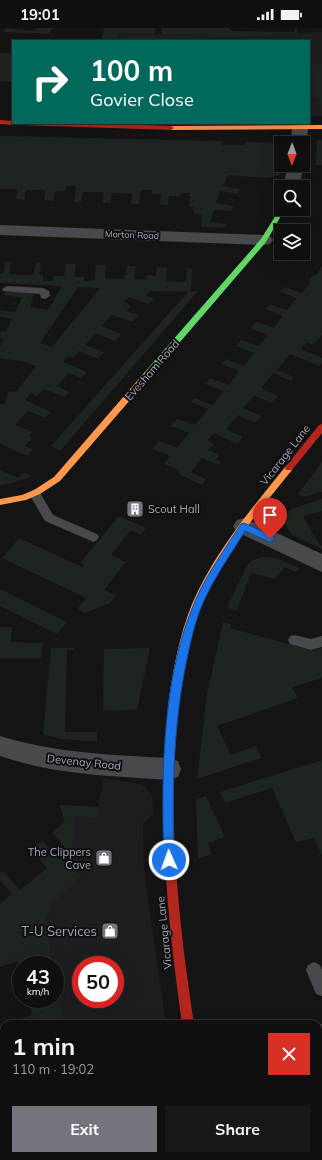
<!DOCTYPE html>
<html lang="en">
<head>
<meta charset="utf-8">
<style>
	:root { --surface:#0f0f0f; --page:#181818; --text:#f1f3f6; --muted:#9b9c9e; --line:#2f2f2f; --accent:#73747c }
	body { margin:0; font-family:Mulish,sans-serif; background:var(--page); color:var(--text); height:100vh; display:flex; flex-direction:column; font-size:15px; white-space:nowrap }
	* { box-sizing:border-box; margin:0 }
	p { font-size:13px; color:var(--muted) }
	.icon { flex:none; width:22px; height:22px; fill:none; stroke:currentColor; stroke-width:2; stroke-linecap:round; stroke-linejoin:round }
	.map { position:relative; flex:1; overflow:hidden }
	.details { position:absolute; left:0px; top:992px; width:322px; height:140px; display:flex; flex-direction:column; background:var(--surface); border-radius:12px 12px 0 0; box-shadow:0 4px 16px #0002,0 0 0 1px var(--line) }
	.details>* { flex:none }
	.hud { position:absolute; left:12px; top:12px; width:298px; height:84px; border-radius:0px; box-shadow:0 4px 16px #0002,0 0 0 1px var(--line); background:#00695c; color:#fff; overflow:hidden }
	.needle { width:26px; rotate:181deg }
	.buttons { position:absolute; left:274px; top:108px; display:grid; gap:8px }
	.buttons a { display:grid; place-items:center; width:36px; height:36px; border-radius:0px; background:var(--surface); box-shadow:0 4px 16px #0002,0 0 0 1px var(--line); font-size:20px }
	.speed { position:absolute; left:12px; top:928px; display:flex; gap:8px; font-size:20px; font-weight:700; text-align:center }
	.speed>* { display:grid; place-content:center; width:52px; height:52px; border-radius:50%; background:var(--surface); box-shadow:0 4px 16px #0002,0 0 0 1px var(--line); line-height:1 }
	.speed small { font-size:10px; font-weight:400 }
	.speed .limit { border:6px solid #d22; background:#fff; color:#111 }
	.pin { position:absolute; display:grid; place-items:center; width:34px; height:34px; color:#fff; margin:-41px -17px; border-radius:50% 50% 50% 0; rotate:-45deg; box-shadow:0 0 4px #0007 }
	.pin .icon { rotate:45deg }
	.me { position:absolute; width:44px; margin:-22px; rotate:358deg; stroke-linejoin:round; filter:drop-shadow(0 0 3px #0008) }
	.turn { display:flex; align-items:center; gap:14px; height:84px; padding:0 12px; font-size:18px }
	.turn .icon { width:52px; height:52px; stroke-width:2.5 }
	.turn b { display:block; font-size:28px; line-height:34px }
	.round { display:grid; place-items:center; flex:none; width:42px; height:42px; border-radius:0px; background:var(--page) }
	.head { display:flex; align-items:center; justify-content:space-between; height:68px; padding:0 12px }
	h1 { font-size:24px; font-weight:700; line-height:30px }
	.button { display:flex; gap:8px; margin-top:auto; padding:8px 12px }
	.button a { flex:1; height:46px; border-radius:0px; background:var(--accent); color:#fff; font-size:16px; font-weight:700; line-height:46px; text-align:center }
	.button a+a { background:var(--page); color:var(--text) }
	.status { display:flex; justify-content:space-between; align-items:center; height:28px; padding:0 20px; background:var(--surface); direction:ltr }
	.status svg { height:11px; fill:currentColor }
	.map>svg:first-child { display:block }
	.built { fill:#1e1e20; fill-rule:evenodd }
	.green { fill:#1e2420; fill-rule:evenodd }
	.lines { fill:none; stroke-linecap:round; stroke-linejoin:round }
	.lane { fill:#48494d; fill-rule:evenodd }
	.street { fill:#48494d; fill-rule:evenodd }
	.fast { fill:#63d668; fill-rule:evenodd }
	.slow { fill:#ff974d; fill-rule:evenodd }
	.jam { fill:#b3261e; fill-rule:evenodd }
	.route { fill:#1a73e8; stroke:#114b97 }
	.labels { text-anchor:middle; stroke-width:4; stroke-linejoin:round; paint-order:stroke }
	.far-street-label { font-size:9px; fill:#a6a8b4; stroke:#0f0e10 }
	.street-label { font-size:11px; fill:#a6a8b4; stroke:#0f0e10 }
	.poi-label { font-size:11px; fill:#a6a8b4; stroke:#0f0e10; text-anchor:start }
	.near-poi-label { font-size:13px; fill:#a6a8b4; stroke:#0f0e10; text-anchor:end }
</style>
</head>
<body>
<div class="status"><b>19:01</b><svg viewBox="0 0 49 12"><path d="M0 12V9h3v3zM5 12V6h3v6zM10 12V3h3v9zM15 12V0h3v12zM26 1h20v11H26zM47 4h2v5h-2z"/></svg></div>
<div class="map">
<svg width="322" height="1132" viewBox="0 0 322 1132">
	<rect width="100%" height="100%" fill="#141414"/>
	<path class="built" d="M322 4V88H309V13H116L117 5 206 7 207 10 297 7V5Z
		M104 750 140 756 146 760 152 768 153 786 143 795 144 844 166 996H64L55 948V937H53L45 891 51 878 81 849 67 832 69 825 72 823 60 777 98 779ZM81 937H115V971H81Z
		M90 1128H184V1132H90Z"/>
	<path class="green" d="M6 0 34 3 37 0H53L49 6 4 4Z
		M104 0H155V6L118 5 116 13H101Z
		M162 0H230V3L294 4 295 0H297V7L207 10 206 7 161 6Z
		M128 9 202 11 201 13H128Z
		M0 25 13 26V54L0 53Z
		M309 35H317L318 38H322V86L319 70H309Z
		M0 108 222 113V117H245V114L284 115H281L280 147 267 150 228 147 223 158 240 161 238 166 220 163 216 175 234 178 231 183 214 182 210 194 227 196 225 200 201 199 202 187 194 186V179L189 178 190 165H181V168H169L168 177H160L161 167 152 166V162H141L139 176H131L132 166 112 165 110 175H102L104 164H83L81 174H74L76 158H67L65 163H55L53 173 44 172 46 162H26L24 172 16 171 18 161H0Z
		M317 112H322V137H316Z
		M6 233 11 234 9 246 33 247 36 234 41 235 39 247H43V253H53L54 248H64L66 236H76L74 249H84V253H94L96 237H106L105 250 125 251 127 238H136L134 251 146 252 147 247 156 248 157 239 167 240 166 253 186 254 187 240 192 241 191 263H198L60 423 51 418 188 264 150 263 146 267 154 271 148 276 129 269 124 274 131 278 126 283 138 287 132 294 112 287 102 298 121 306 115 313 96 305 85 317 104 324 98 331 79 323 73 330 68 328 63 334 87 344 81 350 69 345 57 358 69 364 64 369 44 361 37 368 31 365 25 372 51 384 45 390 28 383 15 397 33 404 29 408 32 410 25 418 33 421 28 428 0 416V376H4L9 363 16 364 36 338 25 334 0 330V319L4 311 0 310V303L6 304 12 291 0 289V282L15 284 22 270 4 267 6 262 34 266 30 279 48 282 62 258 0 255V246H3ZM78 259 100 260 52 319 40 315Z
		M322 238V307L313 317 306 314 301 321 322 330V335L319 338 290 326 277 342 294 349 291 353 273 345 261 360 278 368 272 375 254 368 243 380 261 388 255 395 238 387 226 401 243 409 237 416 214 405 207 412 214 416 208 422 220 427 216 431 221 434 218 437 202 430 191 444 206 451 202 457 179 446 180 443 164 436 170 428 152 421 159 413 177 420 189 405 171 398 177 391 195 397 208 381 191 374 194 370 213 377 223 363 205 356 210 350 229 357 239 343 221 336 226 331 244 338 254 325 236 318 241 312 259 318 268 307 251 300 256 294 274 300 283 288 266 281 270 276 287 282 297 270 280 264 285 259 302 265 310 254 309 253 313 247 315 248Z
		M322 434V464L303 469 298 466Z
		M0 442 18 450 24 444 32 448 13 455 0 457Z
		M322 471V483L303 488 319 516 322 518V521L292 507 284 495 287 485 291 481Z
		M119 488 146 500 141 507 131 502 111 527 126 534 104 562 116 568 110 575 85 585 77 581 86 570 2 530 19 510 82 539 84 536 81 534Z
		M261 529 276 530 300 540 296 544 285 539 275 551 251 545 237 582 227 580 246 539 251 533Z
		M0 561 67 594 57 606 0 578Z
		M223 594 231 596 230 600 314 623 322 620V650L292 659 298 670 217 698 231 727 256 718 261 730 197 751 207 666Z
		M0 599H12L11 614 43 615 41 630H0Z
		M51 620H74V622H67L65 704H97V714L61 711 43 706Z
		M150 620 137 682 103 683 104 621Z
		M322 732V828L314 810 296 814 272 760 225 775 220 764Z
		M206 768 225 809 208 815 212 826 198 831 196 771Z
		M60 777 99 779 98 790 75 788 72 820 69 825 72 829 67 832 81 849 51 878 45 891 53 937H21V943L18 933 0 939V876L12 866 0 852V845L3 843 20 862 47 840 31 821 43 813 59 832 69 825 52 804 65 794Z
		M55 948 64 996H21L20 991 32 987 28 971H55Z
		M39 1128H90V1132H40Z"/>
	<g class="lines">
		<path class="lane" d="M7 258 43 260 49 263 50 268 45 271 41 270 40 266 3 263 2 261Z
			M35 461 39 463 53 487 97 506 99 509 97 512 93 514 89 512 45 493 29 466 31 463Z
			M295 607 311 611 322 608V619L311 622 290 616 288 612 290 608Z
			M314 934 320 937 322 942V968L316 966 306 942 308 937Z"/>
		<path class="street" d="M300 95 306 97 308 100 307 115 303 119V115H291L292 100 294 97Z
			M303 135 304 137 299 159H283L288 137H303Z
			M0 197 264 207 270 208 273 212 270 216 264 217 0 207Z
			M244 490 322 526V544L237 504 233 498 237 492Z
			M0 708C55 725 112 727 169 730L178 733 181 741 178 749 169 752C112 748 55 747 0 728Z
			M318 996H322V1024H318Z"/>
		<path class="fast" d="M281 179V181H285L266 214 150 349H144L143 347 144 345 261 211Z"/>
		<path class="slow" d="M322 97V101L171 102 168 100 171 98Z
			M147 344 151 347 150 349 60 453 40 466 26 472 0 477V471L22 467 34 462 54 449 144 345Z
			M289 437 293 440 292 442C258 484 222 526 202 576 188 608 182 643 178 677L176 680 173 681 170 680 168 677C173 643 179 608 192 576 214 525 251 481 286 438Z
			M202 1128H214L215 1132H203Z"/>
		<path class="jam" d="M0 92 13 93V95H16L13 97 0 96Z
			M17 95H78L171 98 174 100 171 102 20 97Z
			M322 396V405L292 442H286L285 440 286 438 319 397Z
			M173 673 176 674 178 677C175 718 173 758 174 799 176 865 184 931 194 996H182C173 931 165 865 164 799 162 758 165 718 168 677L170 674Z"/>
	</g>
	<path class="route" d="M244 495 273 508 274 511 270 514 245 503C229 529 211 554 200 582 193 601 189 621 185 641 173 703 172 768 174 832L173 835 169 836 165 835 164 832C161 753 162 656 191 583 203 551 223 524 241 496Z"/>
	<defs>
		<g id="building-square" transform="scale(0.9)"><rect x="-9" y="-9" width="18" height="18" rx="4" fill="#73747c" stroke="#0f0e10"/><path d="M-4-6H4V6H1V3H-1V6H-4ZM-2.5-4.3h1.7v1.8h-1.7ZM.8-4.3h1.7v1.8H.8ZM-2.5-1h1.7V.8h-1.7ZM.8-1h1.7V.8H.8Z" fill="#fff"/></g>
		<g id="shop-square" transform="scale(0.9)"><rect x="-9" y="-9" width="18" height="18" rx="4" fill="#73747c" stroke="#0f0e10"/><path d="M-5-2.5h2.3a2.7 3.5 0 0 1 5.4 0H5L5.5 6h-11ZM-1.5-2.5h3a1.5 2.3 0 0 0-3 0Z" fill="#fff"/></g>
	</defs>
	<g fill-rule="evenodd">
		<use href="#building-square" x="135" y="481"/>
		<use href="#shop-square" x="104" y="830"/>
		<use href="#shop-square" x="110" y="903"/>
	</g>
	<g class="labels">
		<g class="far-street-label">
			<text transform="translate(132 207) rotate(2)" y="3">Morton Road</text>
		</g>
		<g class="street-label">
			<text transform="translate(152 342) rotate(-49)" y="4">Evesham Road</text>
			<text transform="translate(285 427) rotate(-52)" y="4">Vicarage Lane</text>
			<text transform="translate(84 734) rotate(6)" y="4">Devenay Road</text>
			<text transform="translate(164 905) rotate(-96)" y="4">Vicarage Lane</text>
		</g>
		<g class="poi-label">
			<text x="148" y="485">Scout Hall</text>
			<text x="91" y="828" text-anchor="end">The Clippers<tspan x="91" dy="13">Cave</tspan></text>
		</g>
		<g class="near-poi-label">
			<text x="97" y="908">T-U Services</text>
		</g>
	</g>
</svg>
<div class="buttons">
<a><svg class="needle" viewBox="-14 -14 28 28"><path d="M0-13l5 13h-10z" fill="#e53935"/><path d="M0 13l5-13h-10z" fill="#9b9c9e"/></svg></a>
<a><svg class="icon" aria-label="search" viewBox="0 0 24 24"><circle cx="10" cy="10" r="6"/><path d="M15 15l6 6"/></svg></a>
<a><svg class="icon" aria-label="layers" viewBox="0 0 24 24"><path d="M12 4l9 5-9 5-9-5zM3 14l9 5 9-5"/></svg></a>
</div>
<div class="speed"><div>43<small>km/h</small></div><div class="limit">50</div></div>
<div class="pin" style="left:270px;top:511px;background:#d93025"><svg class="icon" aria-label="arrive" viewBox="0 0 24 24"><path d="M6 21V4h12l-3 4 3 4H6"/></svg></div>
<svg class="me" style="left:169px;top:832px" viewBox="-20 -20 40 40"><circle r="17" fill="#1a73e8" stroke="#fff" stroke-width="3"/><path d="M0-11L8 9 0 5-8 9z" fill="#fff"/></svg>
<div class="hud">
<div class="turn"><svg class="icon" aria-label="right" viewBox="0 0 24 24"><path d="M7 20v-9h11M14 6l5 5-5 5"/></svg><div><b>100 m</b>Govier Close</div></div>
</div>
<section class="details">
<div class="head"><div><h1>1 min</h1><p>110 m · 19:02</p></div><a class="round" style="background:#d93025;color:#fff"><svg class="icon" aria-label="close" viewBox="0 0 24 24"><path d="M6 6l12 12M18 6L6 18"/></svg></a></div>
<div class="button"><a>Exit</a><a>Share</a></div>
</section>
</div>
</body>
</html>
